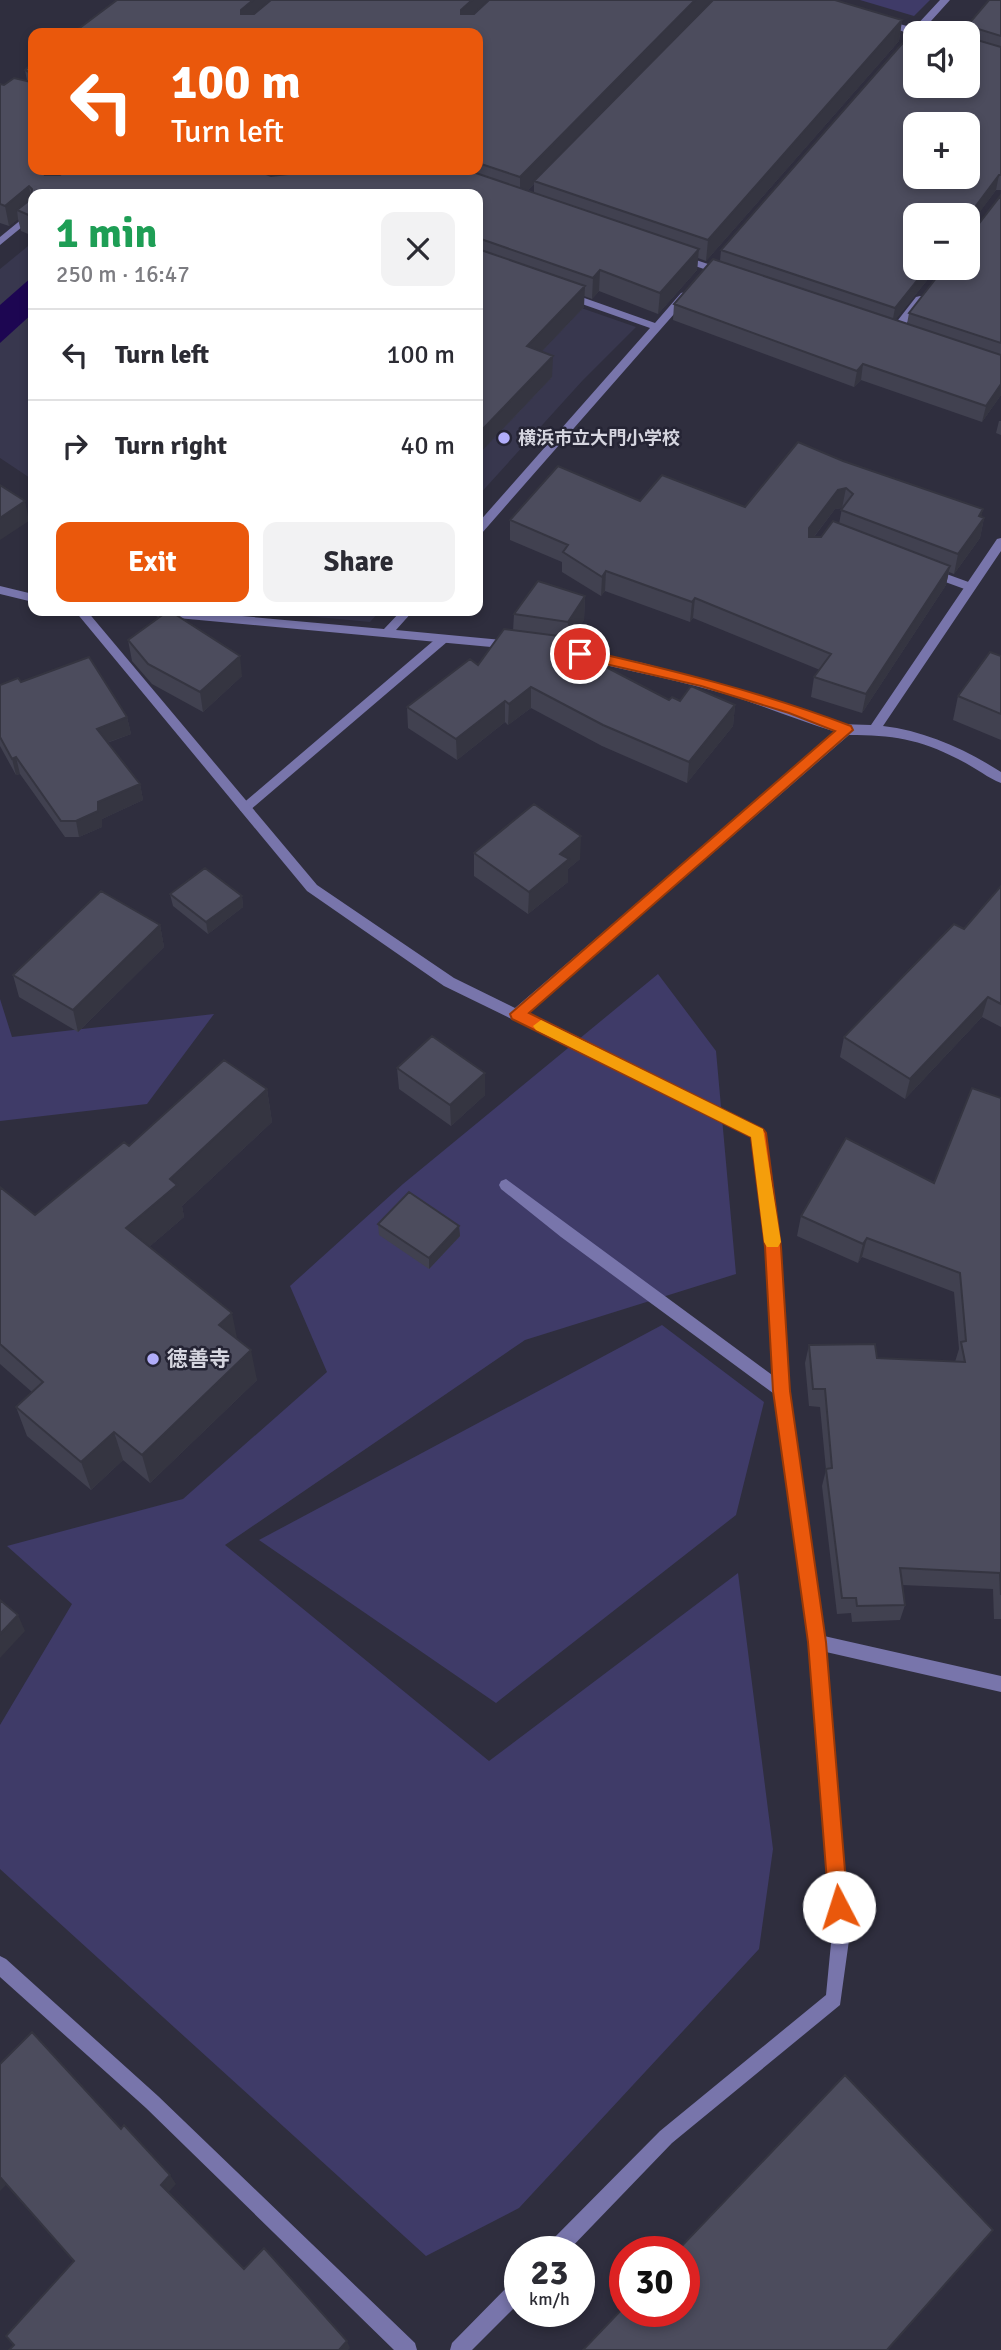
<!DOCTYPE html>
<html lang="en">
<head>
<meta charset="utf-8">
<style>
	:root { --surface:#fff; --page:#f2f2f3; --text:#2b2b33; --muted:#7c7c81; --line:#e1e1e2; --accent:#ea580c }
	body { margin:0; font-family:Signika,"Noto Sans JP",sans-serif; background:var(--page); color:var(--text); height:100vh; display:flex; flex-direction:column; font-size:26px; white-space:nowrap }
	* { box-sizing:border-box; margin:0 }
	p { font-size:23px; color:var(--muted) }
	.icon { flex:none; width:38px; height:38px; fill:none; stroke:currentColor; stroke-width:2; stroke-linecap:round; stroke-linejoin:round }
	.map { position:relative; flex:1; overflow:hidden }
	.sheet { position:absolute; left:28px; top:189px; width:455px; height:427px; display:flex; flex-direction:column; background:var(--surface); border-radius:14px; box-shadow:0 4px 10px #0003 }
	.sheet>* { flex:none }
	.banner { position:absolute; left:28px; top:28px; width:455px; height:147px; border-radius:14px; box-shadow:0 4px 10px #0003; background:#ea580c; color:#fff; overflow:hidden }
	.tools { position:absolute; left:903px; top:21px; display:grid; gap:14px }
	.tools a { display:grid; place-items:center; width:77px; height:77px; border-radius:14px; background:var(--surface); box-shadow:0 4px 10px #0003; font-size:35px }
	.speed { position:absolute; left:504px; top:2236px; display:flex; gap:14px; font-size:35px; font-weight:700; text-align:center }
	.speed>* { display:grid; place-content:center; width:91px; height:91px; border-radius:50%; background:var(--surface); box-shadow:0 4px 10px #0003; line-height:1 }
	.speed small { font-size:18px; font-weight:400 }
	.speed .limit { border:10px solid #d22; background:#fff; color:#111 }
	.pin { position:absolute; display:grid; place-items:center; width:60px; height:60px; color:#fff; margin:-30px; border:4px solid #fff; border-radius:50%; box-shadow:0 2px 7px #0007 }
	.me { position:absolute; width:77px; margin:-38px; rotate:355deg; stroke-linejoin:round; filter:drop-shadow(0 0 5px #0008) }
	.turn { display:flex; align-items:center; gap:24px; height:147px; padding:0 28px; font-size:32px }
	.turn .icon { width:91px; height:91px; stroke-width:2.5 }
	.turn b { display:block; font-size:49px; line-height:60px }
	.round { display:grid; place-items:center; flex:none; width:74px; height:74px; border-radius:14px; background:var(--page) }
	.overview { display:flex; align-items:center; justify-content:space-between; height:119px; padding:0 28px }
	h1 { font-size:42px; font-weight:800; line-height:52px; color:#1e9e55 }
	.primary-button { display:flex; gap:14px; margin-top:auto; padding:14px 28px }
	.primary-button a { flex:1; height:80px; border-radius:14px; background:var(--accent); color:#fff; font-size:28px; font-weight:800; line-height:80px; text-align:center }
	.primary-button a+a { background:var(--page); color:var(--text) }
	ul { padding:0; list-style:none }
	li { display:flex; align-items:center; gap:21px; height:91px; padding:0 28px; border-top:2px solid var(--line) }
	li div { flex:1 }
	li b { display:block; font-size:26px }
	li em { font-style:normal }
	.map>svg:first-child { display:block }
	.built { fill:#38374e }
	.green { fill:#3f3b68 }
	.water { fill:#1d0652 }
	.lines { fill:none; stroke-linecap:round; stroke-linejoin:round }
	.lane { fill:#7875ab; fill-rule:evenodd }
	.street { fill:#7875ab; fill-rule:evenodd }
	.wall { fill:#414150; fill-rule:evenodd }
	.shaded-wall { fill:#353541 }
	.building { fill:#4c4c5d; stroke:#353541; stroke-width:2; fill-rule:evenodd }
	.route { fill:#ea580c; stroke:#983908; stroke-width:2 }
	.slow { fill:#f59e0b }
	.poi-dot { fill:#b1adfa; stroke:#252434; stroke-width:2.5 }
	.labels { text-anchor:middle; stroke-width:5; stroke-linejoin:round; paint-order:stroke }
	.far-poi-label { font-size:18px; font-weight:bold; fill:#d5d5df; stroke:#252434; text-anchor:start }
	.poi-label { font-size:21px; font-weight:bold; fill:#d5d5df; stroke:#252434; text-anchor:start }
</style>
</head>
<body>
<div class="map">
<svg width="1001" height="2350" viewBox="0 0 1001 2350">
	<rect width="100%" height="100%" fill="#2f2e3e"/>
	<path class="built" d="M33 242V480L0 458V269Z
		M478 272 636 327 583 380 478 496Z
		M253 611H380L370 622Z"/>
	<path class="green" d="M860 0H930L914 16Z
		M658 974 716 1051 736 1274 525 1340 225 1545 489 1761 738 1573 773 1849 759 1949 519 2208 426 2256 0 1869V1725L72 1604 7 1546 183 1499 327 1372 290 1286 403 1184Z
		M0 999 12 1037 214 1014 147 1104 0 1121Z
		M662 1325 764 1402 736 1515 496 1703 259 1540Z"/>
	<path class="water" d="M33 276V313L0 343V305Z"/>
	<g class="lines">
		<path class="lane" d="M930 568 974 584 976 587 970 591 926 575 924 572Z
			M443 635 447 636V642L249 811H241L239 808 241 805 439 636Z
			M506 1179 787 1386 789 1391 787 1396 782 1398 777 1396 561 1237 501 1189 499 1185 501 1181Z"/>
		<path class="street" d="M940 0H950L922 31 924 33H915V36L880 23 885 20 914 28Z
			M33 210V218L0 245V237Z
			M681 255 729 271 730 273 725 276 677 260V256Z
			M685 292 690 295 689 297 482 533 478 534V523L650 328 565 298V294H573L655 323 681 293Z
			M920 296 924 297V301L899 333H891V329L916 297Z
			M1001 538V551L883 726C925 731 965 749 1001 772V783C986 777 973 766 958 759 919 739 892 735 849 735L527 1014 763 1129 780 1247 789 1391 824 1636 1001 1676V1692L826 1652 850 1933 840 2005 672 2143 567 2252H545L547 2245 660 2131 826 1995 832 1933 809 1642 775 1391 766 1247 752 1136 444 986 307 891 75 611H87L317 885 454 978 515 1008 836 732C796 720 758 703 718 692 666 677 612 668 560 654V648L564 647 643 663 720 684 784 703 839 724 871 725 997 539Z
			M0 586 33 594V602L0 594Z
			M139 611H186L384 629 401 611H413L396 630 513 641 519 645 513 649 145 615Z
			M0 1956 6 1959 158 2096 415 2343 417 2350H394L146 2108 0 1977Z
			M520 2279V2302L472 2350H450L452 2343 513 2281Z"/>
	</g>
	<path class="wall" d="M1001 0V190H996L969 226V227L977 226 1001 195V395L982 422 861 380 854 387 673 320 674 304 720 261 721 250 915 86 961 33ZM915 215H968V268L909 313 907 324 895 320 937 268Z
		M902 20 899 41 706 261 698 258 697 270 658 314 599 291 592 299 584 296V307L542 351 552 377 478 455V194H33V236L21 231 18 219 9 226 0 223V84L4 85 27 81 25 70 33 63V170H478V33ZM534 184V193L528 190Z
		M999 421H1001V435L996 433Z
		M843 461 984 518 980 538 954 574 949 572 946 585 862 713 811 697 814 677 820 670 693 618 690 622 605 591 601 596 562 572V562L510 540V520L640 501 745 507ZM842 508 839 524 821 537H814L835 509Z
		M585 596 584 620 567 645H564L669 700 735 705 733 726 687 783 602 746 531 708 508 725 505 722 457 760 408 728 407 707 478 665 513 631 514 614Z
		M128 640 242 676 203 712 152 684 132 661Z
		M1001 656V740L953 720 958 696Z
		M21 682 127 717 131 734 107 743 140 784 143 800 102 819V827L79 837H65L20 774 16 775 0 746V685Z
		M474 853 580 859 568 869V882L528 914 474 876Z
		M1001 886V1027L982 1017 905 1099 840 1057 844 1037 964 929Z
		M170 894 242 896 243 907 208 934 173 906Z
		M160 925 164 947 78 1032 19 997 13 975Z
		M397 1068 485 1095 451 1126 399 1089Z
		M267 1089 272 1122 182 1206 184 1217 149 1247 237 1339 257 1380 150 1483 123 1460 91 1490 27 1436 16 1407 32 1392 0 1364V1187L35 1215 129 1146Z
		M1001 1098V1619H994L993 1589 902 1585 905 1605 900 1620 852 1622 851 1613 837 1614 822 1486 826 1470 820 1407 809 1406 805 1363 809 1345 877 1358 955 1362 959 1349 954 1292 862 1257 858 1263 797 1236 801 1216 934 1183Z
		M378 1224 459 1226 460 1236 429 1269 379 1235Z"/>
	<path class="shaded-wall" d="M253 0H279L243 31 241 10Z
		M472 0H494L461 31V10Z
		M695 0H714L534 181V184L520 198V177Z
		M902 20 899 41 706 261 708 240Z
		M47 170H75L49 192 45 175 46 171Z
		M999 175 996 190 968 228 969 215Z
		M29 186 33 207 17 210 18 219 9 226 5 206Z
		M699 249 697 270 658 314 660 293Z
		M927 268H937L892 324 895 308Z
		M600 270 599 291 592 299 593 278Z
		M585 286 584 307 527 367V346Z
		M553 356 552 377 478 455V434Z
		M863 364 861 380 854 387 857 371Z
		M1001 384V395L982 422 986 406Z
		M846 488 842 508 835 509 806 547 809 528 838 490Z
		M25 501 29 521 0 540V518Z
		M983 509 980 524 984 518 980 538 954 574 958 554Z
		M950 566 946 585 862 713 866 694Z
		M606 571 605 591 601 596 602 577Z
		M585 596 584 620 567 645 568 622Z
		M695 598 693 618 690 622 692 602Z
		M240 656 242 676 203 712 200 692Z
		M531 687V708L508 725 509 704Z
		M505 701V722L457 760 456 739Z
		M735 705 733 726 687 783 689 762Z
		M127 717 131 734 100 745 97 729Z
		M16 757 20 774 16 775 12 759Z
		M140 784 143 800 102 819V827L79 837 76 821 98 802Z
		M581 836 580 859 568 869V882L528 914 529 892 560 854Z
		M242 896 243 907 208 934 206 922Z
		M160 925 164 947 78 1032 73 1010Z
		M988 997 982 1017 905 1099 910 1079Z
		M485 1073V1095L451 1126 450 1105Z
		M267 1089 272 1122 182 1206 184 1217 134 1260 126 1228 170 1179Z
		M459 1226 460 1236 429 1269V1258Z
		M867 1238 862 1257 858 1263 863 1244Z
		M232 1313 238 1343 219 1325Z
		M251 1350 257 1380 150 1483 142 1455Z
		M114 1432 123 1460 91 1490 81 1462Z
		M18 1615 25 1631 0 1658V1634Z
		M170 2175 176 2184 167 2194 161 2185Z
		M0 2177 7 2184 0 2191Z
		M347 2341 350 2348 348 2350H339Z"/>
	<path class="building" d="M117 0H253L241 10V14H254L271 0H472L461 10V14H474L489 0H695L520 177 478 163V33H73Z
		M713 0H835L902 20 708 240 534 181Z
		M989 0H1001V36L972 27 968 29 970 38 1001 47V175H999L969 215V227L977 226 1001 195V343L909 313 944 268H968V215H915V268H927L895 308 721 250 915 29 927 33H915V86H968V33H961ZM915 124H968V177H915Z
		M33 63V170H47L46 171 45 175H60L66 170H256L271 176 289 174 280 170H467L699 249 660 293 600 270 593 278 478 238V194H33V217L17 210 31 199 32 189 29 186 5 206 0 204V84L4 85 14 78 31 82V73L25 70Z
		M478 249 585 286 527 346 553 356 478 434Z
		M713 259 1001 355V384L986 406 863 364 857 371 674 304Z
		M798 442 843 461 983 509 979 516 984 518 958 554 841 510 853 494 846 488 838 490 809 528V537H821L833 521 950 566 866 694 814 677 831 654 695 598 692 602 606 571 602 577 563 552 568 545 510 520 558 466 640 501 662 475 745 507Z
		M0 485 25 501 0 518Z
		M538 581 585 596 568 622 514 614Z
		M168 611H170L240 656 200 692 148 664 128 640Z
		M504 629 559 636 556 641 669 700 672 697 680 701 691 686 735 705 689 762 603 725 531 687 509 704 505 701 456 739 407 707 470 659 478 665Z
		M990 652 1001 656V714L958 696Z
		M89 657 127 717 97 729 140 784 98 802V811L76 821H61L16 757 12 759 0 737V685L18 678 21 682Z
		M534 804 581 836 560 854 569 859 529 892 474 853Z
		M205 868 242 896 206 922 170 894Z
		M1001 886V1004L988 997 910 1079 844 1037 954 924 964 929Z
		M101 891 160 925 73 1010 13 975Z
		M432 1036 485 1073 450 1105 397 1068Z
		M224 1060 267 1089 170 1179 177 1185 126 1228 232 1313 219 1325 251 1350 142 1455 114 1432 81 1462 16 1407 43 1382 0 1344V1187L35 1215 124 1142 129 1146Z
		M972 1088 1001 1098V1595L1000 1573 900 1568 905 1605 857 1606 856 1598H842L826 1469 832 1468 825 1389H813L809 1345 875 1344 877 1358 965 1362 961 1342 966 1341 960 1273 867 1238 863 1244 801 1216 846 1138 934 1183Z
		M409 1192 459 1226 429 1258 378 1224Z
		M0 1600 18 1615 0 1634Z
		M32 2032 121 2129 124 2125 170 2175 161 2185 244 2269 264 2248 347 2341 339 2350H9L14 2345 6 2336 74 2261 0 2177V2064Z
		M845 2075 993 2230 887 2350H583L625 2306V2312H684V2252H676Z"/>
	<path class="route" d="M580 649C672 670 762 692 851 726L853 730 529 1013 763 1129 766 1133 781 1247 790 1391 826 1642 848 1907 845 1913 839 1916 832 1913 829 1907 808 1642 773 1391 765 1247 751 1137 512 1019 510 1014 835 731 789 713 701 686 575 657V651Z"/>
	<path class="slow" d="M541 1020 763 1129 781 1242 778 1247H767L764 1242 751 1137 536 1030 533 1026Z"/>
	<g class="poi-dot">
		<circle cx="504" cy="438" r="7"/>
		<circle cx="153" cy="1359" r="7"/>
	</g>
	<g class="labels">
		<g class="far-poi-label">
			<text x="518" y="444">横浜市立大門小学校</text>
		</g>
		<g class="poi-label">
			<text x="167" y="1366">徳善寺</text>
		</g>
	</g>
</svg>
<div class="tools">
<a><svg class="icon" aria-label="sound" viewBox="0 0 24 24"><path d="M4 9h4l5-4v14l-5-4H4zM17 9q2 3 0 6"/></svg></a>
<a>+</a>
<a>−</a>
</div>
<div class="speed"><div>23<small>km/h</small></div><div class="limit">30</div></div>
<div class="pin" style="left:580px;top:654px;background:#d93025"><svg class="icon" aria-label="arrive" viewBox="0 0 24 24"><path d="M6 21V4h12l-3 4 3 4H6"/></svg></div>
<svg class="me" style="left:839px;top:1907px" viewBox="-20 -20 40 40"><circle r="19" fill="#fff"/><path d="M0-13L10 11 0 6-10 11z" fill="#ea580c"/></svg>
<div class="banner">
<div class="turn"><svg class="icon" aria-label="left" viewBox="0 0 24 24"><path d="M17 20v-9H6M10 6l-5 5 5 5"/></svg><div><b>100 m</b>Turn left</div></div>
</div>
<section class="sheet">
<div class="overview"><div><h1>1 min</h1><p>250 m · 16:47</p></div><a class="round"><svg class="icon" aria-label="close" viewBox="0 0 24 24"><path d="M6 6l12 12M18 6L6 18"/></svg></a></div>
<ul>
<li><svg class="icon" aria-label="left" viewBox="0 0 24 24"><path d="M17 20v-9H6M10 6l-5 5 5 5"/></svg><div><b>Turn left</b></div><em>100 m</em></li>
<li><svg class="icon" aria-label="right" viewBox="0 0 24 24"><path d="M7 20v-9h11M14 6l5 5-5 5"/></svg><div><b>Turn right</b></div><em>40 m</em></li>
</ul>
<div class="primary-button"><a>Exit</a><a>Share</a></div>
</section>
</div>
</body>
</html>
